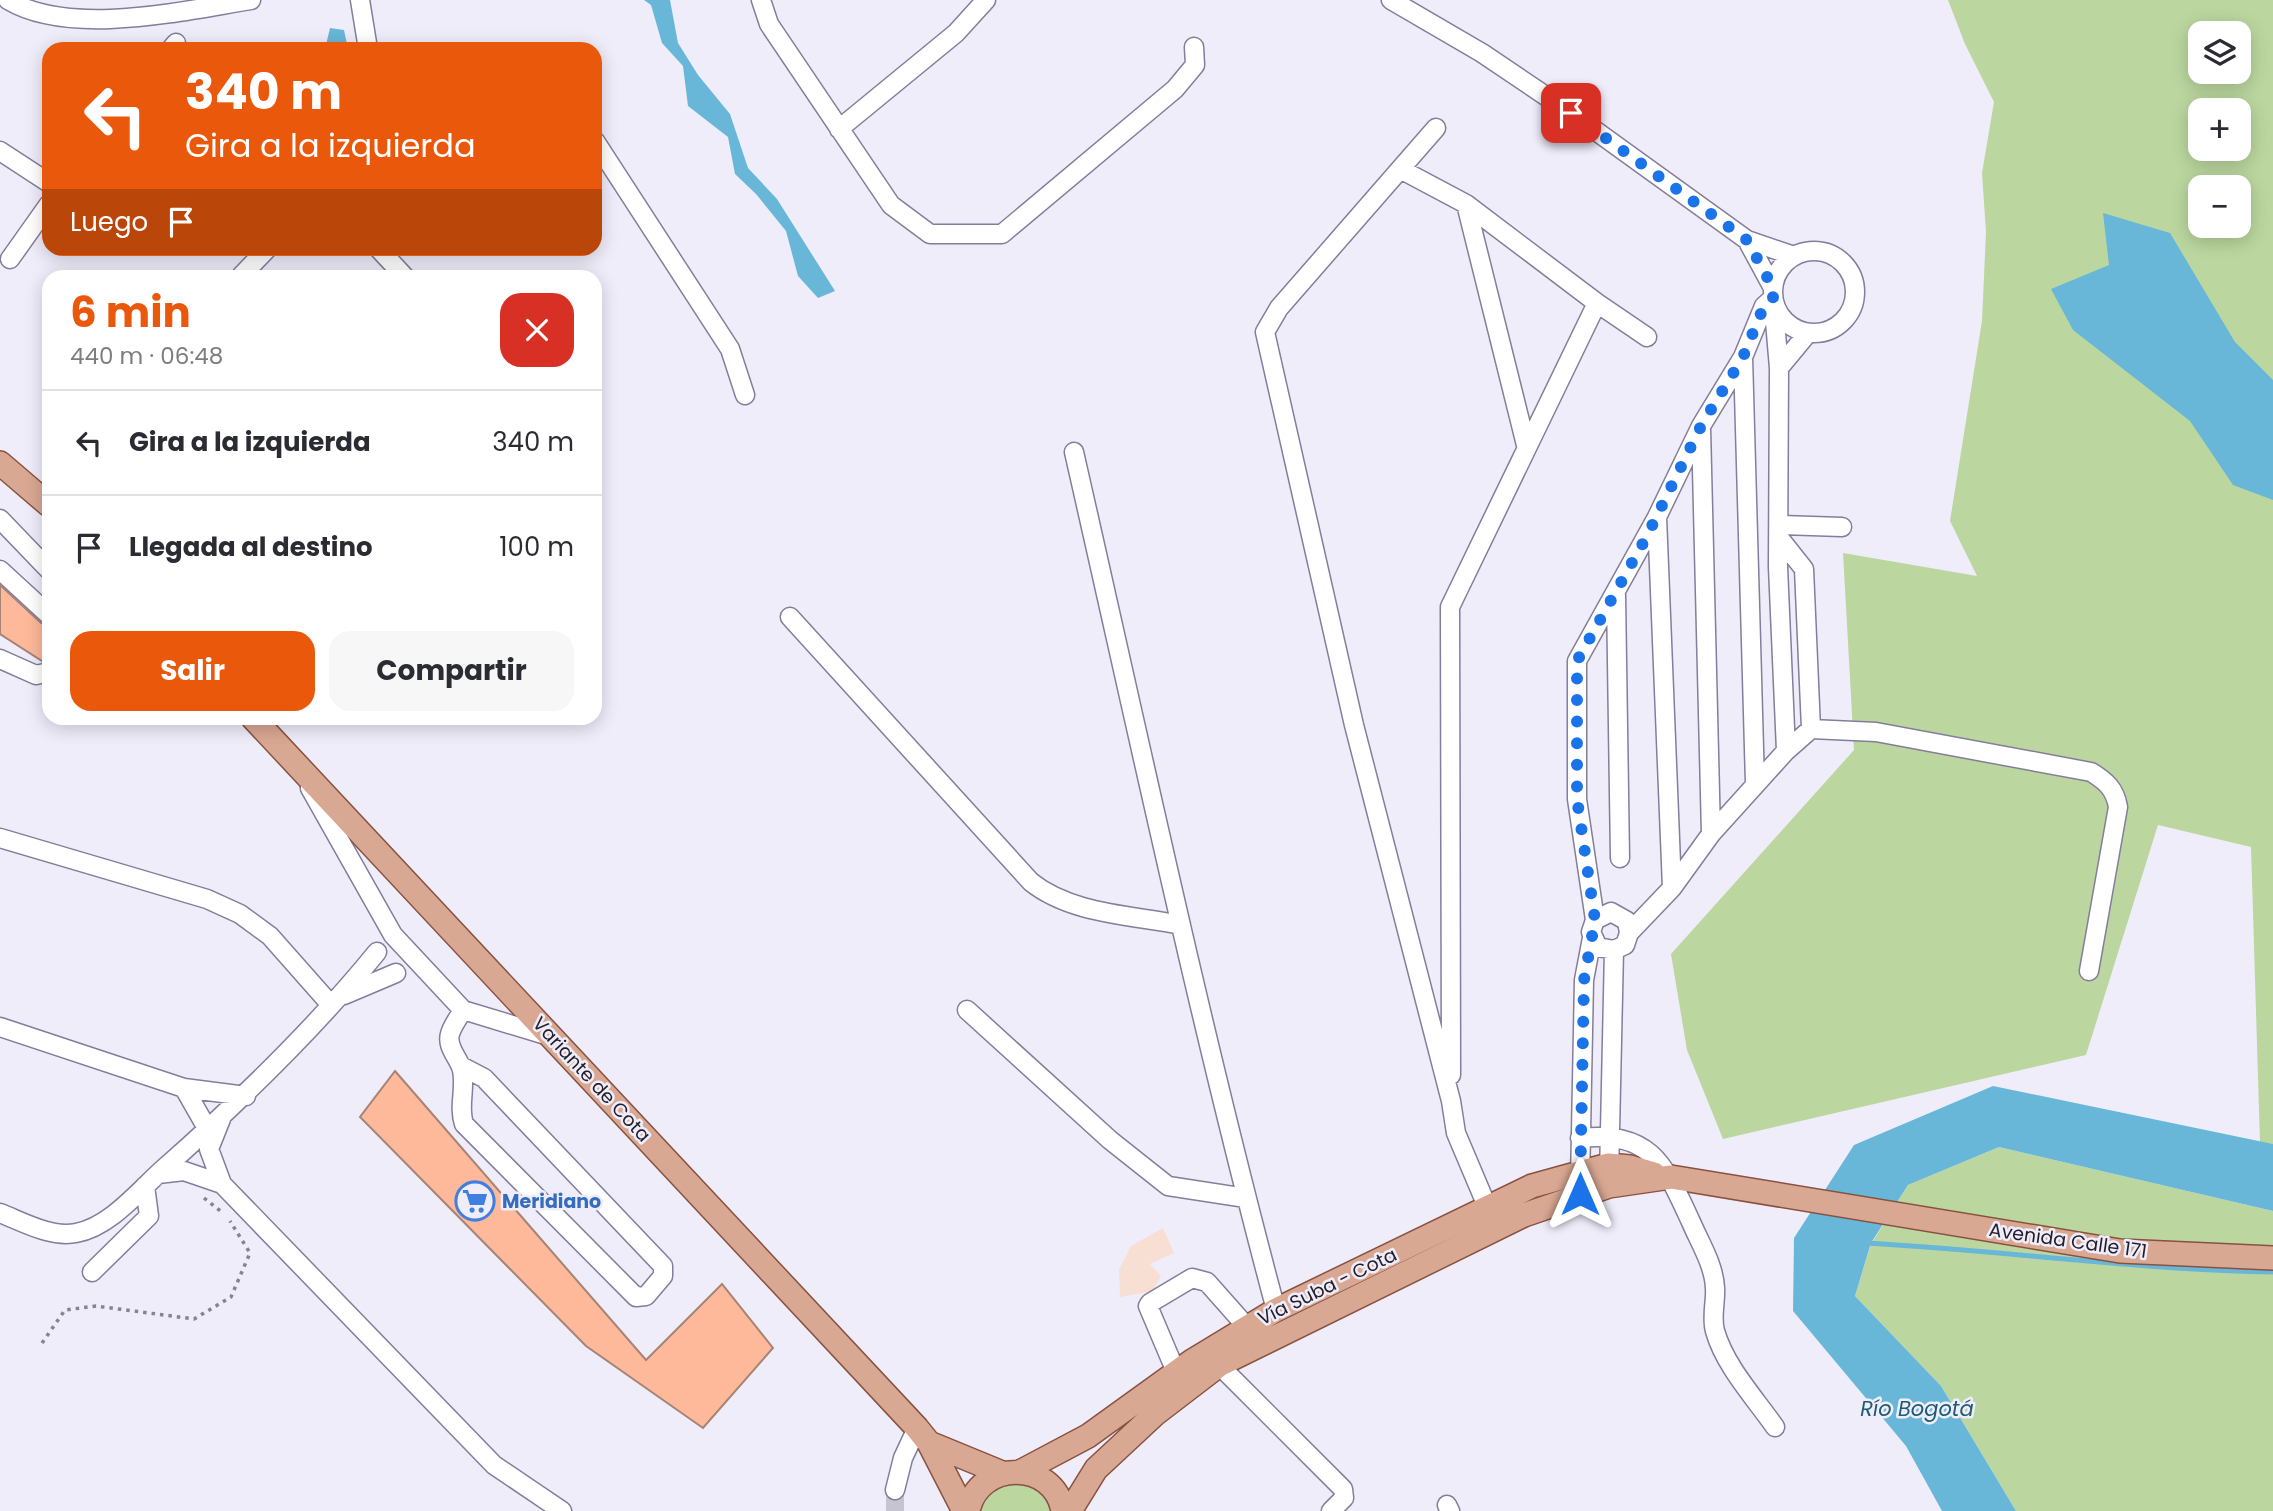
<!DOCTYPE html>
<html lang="es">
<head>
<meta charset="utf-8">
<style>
	:root { --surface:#fff; --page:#f7f7f7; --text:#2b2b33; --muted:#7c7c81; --line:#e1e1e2; --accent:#ea580c }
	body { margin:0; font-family:Poppins,sans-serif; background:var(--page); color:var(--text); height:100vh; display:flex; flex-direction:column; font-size:26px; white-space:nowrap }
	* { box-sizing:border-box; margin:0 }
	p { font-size:23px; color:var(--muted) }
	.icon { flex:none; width:38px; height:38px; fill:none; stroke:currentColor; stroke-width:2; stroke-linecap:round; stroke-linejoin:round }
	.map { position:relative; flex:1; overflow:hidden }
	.panel { position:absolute; left:42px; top:270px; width:560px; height:455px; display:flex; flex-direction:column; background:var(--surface); border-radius:21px; box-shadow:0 4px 18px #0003 }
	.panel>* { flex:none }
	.hud { position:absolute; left:42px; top:42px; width:560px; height:214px; border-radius:21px; box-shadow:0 4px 18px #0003; background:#ea580c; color:#fff; overflow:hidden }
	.tools { position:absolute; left:2188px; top:21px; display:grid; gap:14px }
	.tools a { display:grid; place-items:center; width:63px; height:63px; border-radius:14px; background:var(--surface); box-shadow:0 4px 18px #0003; font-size:35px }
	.pin { position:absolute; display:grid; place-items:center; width:60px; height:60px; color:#fff; margin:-30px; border-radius:14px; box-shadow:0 4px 10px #0006 }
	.me { position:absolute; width:77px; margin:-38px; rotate:0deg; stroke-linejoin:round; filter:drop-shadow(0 0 5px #0008) }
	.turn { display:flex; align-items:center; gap:24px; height:147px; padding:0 28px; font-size:32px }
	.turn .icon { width:91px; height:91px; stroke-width:2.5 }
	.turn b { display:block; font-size:49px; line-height:60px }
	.then { display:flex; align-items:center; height:66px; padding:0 28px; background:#0003; gap:14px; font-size:26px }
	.round { display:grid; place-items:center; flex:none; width:74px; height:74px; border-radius:21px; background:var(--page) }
	.headline { display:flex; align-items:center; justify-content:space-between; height:119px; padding:0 28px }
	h1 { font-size:42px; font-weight:700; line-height:52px; color:var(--accent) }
	.action { display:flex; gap:14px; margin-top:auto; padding:14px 28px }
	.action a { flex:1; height:80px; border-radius:21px; background:var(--accent); color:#fff; font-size:28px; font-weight:700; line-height:80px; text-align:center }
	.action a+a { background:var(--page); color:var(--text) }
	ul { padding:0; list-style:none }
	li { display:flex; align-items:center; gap:21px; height:105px; padding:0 28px; border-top:2px solid var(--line) }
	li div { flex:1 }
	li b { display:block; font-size:26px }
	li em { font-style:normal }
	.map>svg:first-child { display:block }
	.commercial { fill:#f7dfd4 }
	.green { fill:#bbd79f; fill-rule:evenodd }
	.water { fill:#68b7d9 }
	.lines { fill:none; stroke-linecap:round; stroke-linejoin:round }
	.stream { stroke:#68b7d9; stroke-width:5 }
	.building { fill:#feb89a; stroke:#a58476; stroke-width:2 }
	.minor-tunnel { stroke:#c6c4d1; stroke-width:18; stroke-dasharray:18 9; stroke-linecap:butt }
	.minor-casing { stroke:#847d9b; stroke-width:21 }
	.major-casing { stroke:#885240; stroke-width:26 }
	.path { stroke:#85838f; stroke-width:3.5; stroke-dasharray:3.5 5; stroke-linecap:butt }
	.minor { stroke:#fff; stroke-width:18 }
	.major { stroke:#d9a893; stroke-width:23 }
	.route { stroke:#1a73e8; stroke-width:12; stroke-dasharray:0 21.6 }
	.labels { text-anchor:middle; stroke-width:5; stroke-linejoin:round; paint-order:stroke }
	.street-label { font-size:19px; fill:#211f2b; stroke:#efedfa }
	.shop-label { font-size:19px; font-weight:bold; fill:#366cbe; stroke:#efedfa; text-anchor:start }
	.water-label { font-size:21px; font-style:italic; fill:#1f5c74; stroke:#efedfa }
</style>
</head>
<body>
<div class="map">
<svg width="2273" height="1511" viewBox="0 0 2273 1511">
	<rect width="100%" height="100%" fill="#efedfa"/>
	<path class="commercial" d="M1163 1228 1174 1253 1150 1264 1161 1276 1153 1291 1120 1297 1119 1270 1131 1246Z"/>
	<path class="green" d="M1948 0H2273V1144L2260 1143 2251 847 2158 825 2086 1055 1723 1139 1687 1050 1671 954 1854 750 1843 553 1977 576 1950 521 1982 321 1986 232 1982 173 1994 102 1965 44ZM2200 33H2238V72H2200ZM2200 110H2238V149H2200ZM2200 187H2238V226H2200Z
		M1999 1147 2273 1211V1511H2016L1941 1386 1855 1296 1871 1244 1908 1185Z
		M1000 1482 1038 1485 1056 1511H976L981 1498Z"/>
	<path class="water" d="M644 0H670L678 43 698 75 730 114 748 168 777 199 835 291 818 298 798 276 786 231 756 194 735 174 728 137 688 106 683 66 662 43 651 5Z
		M330 28 344 30 348 49H325Z
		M2103 213 2170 233 2235 342 2273 380V500L2233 485 2190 421 2073 330 2051 289 2109 265Z
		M1993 1086 2273 1144V1211L1999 1147 1908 1185 1871 1243 1855 1296 1941 1386 2016 1511H1942L1906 1446 1793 1311 1794 1238 1854 1145Z"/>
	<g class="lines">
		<path class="stream" d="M1864 1243C2001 1250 2137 1270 2273 1272"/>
	</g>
	<path class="building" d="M0 585 41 623 49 626V656L42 661 0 634Z
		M395 1071 646 1360 722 1284 773 1348 703 1428 586 1346 360 1117Z"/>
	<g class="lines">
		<path class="minor-tunnel" d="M895 1511V1490"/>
		<g class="minor-casing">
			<path id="minor" d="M8 0C70 37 182 11 251 0
				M360 0 368 49
				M761 0 769 24 891 205 930 234H1002L1175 89 1195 65 1194 47
				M1391 0 1482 53 1571 113 1747 240 1794 256
				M171 49 176 43
				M1436 128 1279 308 1265 332 1354 725 1451 1101 1456 1133 1492 1218
				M839 129 956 33 986 0
				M595 141 730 349 745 395
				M0 151 49 183
				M1402 170 1466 204 1597 303 1647 337
				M1466 204 1526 445
				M1747 240 1773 288
				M378 248 404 276
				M1773 292a41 41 0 1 1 82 0a41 41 0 1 1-82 0Z
				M10 259 49 204
				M241 276 268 248
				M1773 298 1779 368 1778 567 1786 751
				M1743 357 1755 784
				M1779 368 1808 333
				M1701 428 1711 834
				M1074 452C1139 738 1200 1026 1276 1310
				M1657 517 1672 888
				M0 519 49 570
				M1781 525 1842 527
				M1781 540 1804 569 1811 729
				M0 570 49 615
				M1616 595 1620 858
				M790 617 1031 882C1071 914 1131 915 1181 925
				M0 659 36 675 49 672
				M310 788 393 935 463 1010 552 1037
				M0 838 207 899 240 914 270 936 331 1005
				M1595 920 1577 799V661L1657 517 1701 426 1743 357 1764 306 1773 298
				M1629 933 1627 921 1611 912 1595 920 1591 932 1598 947 1614 950 1625 945 1629 933 1672 888 1711 834 1786 751 1811 729 1876 732 2091 772C2106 781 2115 789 2118 807L2089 971
				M344 995 396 973
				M967 1010 1110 1140 1168 1186 1246 1198
				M0 1027 184 1088 246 1096
				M461 1066 484 1078 663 1266V1276L646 1296 636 1297 464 1124C458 1106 466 1089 462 1070 459 1058 446 1047 450 1034 452 1026 459 1017 463 1010
				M1451 1075 1450 607 1597 303
				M184 1088 208 1130
				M221 1119 209 1149 222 1184 494 1465 562 1511
				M1580 1138C1652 1131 1664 1164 1691 1222 1700 1243 1714 1265 1715 1288 1716 1302 1711 1317 1715 1331 1725 1366 1754 1397 1775 1427
				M158 1174 184 1171 222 1184
				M1609 1176 1614 950
				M1580 1183 1584 980 1592 938
				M0 1213C23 1222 51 1238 76 1233 109 1227 137 1193 161 1171 238 1103 312 1032 377 952
				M92 1272 149 1216 145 1186
				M1219 1365 1343 1489 1344 1498 1331 1511
				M1176 1372 1148 1306 1150 1303 1192 1278 1207 1282 1246 1326
				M895 1490 903 1458 917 1428
				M1447 1505 1450 1511"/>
		</g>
		<g class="major-casing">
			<path id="major" d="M0 463 49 505
				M253 718 917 1428 929 1443 964 1511
				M929 1443 1002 1473
				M1020 1472 1088 1436 1192 1361 1276 1310 1532 1186 1608 1165 1630 1167 1654 1174
				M968 1511C978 1460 1054 1459 1063 1511
				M1070 1511 1096 1469 1155 1414 1219 1365 1524 1215 1609 1186 1671 1177 2120 1251 2273 1258"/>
		</g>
		<path class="path" d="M204 1198 223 1213
			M42 1343 65 1310 96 1306 194 1319 231 1297 250 1253 230 1221"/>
		<use href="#minor" class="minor"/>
		<use href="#major" class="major"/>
	</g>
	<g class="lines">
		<path class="route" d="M1571 113 1747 240 1773 288V298L1764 306 1743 357 1701 426 1647 536 1577 661V799L1595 920 1584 980 1580 1194"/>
	</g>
	<defs>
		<g id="supermarket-ring" transform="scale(2.0125)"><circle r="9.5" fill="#efedfa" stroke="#3f7fe0" stroke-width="1.5"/><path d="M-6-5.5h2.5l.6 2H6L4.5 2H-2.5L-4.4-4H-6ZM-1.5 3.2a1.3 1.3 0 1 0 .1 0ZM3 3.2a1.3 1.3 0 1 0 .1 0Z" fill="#3f7fe0"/></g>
	</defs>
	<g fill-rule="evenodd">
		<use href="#supermarket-ring" x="475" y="1201"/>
	</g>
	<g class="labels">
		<g class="street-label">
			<text transform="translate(592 1079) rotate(47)" y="7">Variante de Cota</text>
			<text transform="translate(2068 1240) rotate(8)" y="7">Avenida Calle 171</text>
			<text transform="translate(1327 1286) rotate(-26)" y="7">Vía Suba - Cota</text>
		</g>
		<g class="shop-label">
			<text x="502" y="1208">Meridiano</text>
		</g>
		<g class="water-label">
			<text x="1917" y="1416">Río Bogotá</text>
		</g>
	</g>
</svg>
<div class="tools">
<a><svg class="icon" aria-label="layers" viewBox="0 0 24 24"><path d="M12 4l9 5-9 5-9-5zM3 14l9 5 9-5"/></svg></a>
<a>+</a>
<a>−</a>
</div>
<div class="pin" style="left:1571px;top:113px;background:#d93025"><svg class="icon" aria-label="arrive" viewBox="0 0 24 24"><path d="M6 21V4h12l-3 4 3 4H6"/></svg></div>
<svg class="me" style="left:1580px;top:1194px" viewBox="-20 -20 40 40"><path d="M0-17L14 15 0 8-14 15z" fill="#1a73e8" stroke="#fff" stroke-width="4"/></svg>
<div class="hud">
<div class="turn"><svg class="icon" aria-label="left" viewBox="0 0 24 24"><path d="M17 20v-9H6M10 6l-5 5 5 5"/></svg><div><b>340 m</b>Gira a la izquierda</div></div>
<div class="then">Luego<svg class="icon" aria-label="arrive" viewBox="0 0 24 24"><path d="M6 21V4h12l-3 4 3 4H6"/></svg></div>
</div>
<section class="panel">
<div class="headline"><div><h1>6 min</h1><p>440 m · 06:48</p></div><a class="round" style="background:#d93025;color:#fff"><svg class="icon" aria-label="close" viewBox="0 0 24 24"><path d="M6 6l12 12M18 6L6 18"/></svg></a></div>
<ul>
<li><svg class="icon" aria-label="left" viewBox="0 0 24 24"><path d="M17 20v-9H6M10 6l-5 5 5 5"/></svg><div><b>Gira a la izquierda</b></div><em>340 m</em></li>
<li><svg class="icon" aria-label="arrive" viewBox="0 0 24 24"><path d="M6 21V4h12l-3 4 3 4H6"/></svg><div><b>Llegada al destino</b></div><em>100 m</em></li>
</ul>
<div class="action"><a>Salir</a><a>Compartir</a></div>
</section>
</div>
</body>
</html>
